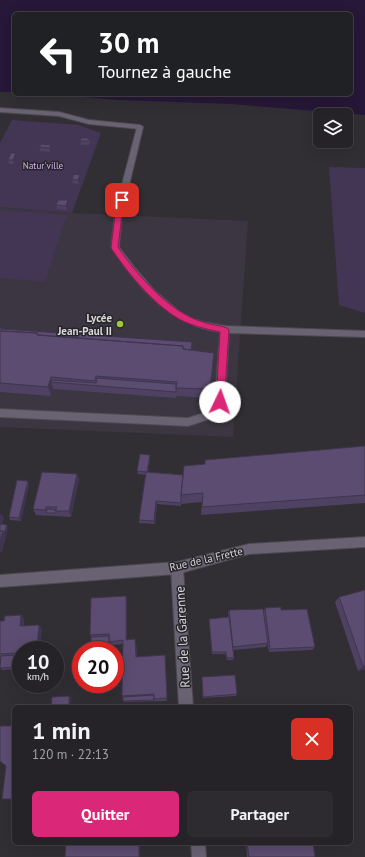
<!DOCTYPE html>
<html lang="fr">
<head>
<meta charset="utf-8">
<style>
	:root { --surface:#252327; --page:#2d2b2f; --text:#f1f3f6; --muted:#a3a4a7; --line:#424044; --accent:#db2777 }
	body { margin:0; font-family:"PT Sans",sans-serif; background:var(--page); color:var(--text); height:100vh; display:flex; flex-direction:column; font-size:15px; white-space:nowrap }
	* { box-sizing:border-box; margin:0 }
	p { font-size:13px; color:var(--muted) }
	.icon { flex:none; width:22px; height:22px; fill:none; stroke:currentColor; stroke-width:2; stroke-linecap:round; stroke-linejoin:round }
	.map { position:relative; flex:1; overflow:hidden }
	.details { position:absolute; left:12px; top:705px; width:341px; height:140px; display:flex; flex-direction:column; background:var(--surface); border-radius:6px; box-shadow:0 4px 16px #0002,0 0 0 1px var(--line) }
	.details>* { flex:none }
	.guide { position:absolute; left:12px; top:12px; width:341px; height:84px; border-radius:6px; box-shadow:0 4px 16px #0002,0 0 0 1px var(--line); background:#202124; color:#fff; overflow:hidden }
	.tools { position:absolute; left:313px; top:108px; display:grid; gap:8px }
	.tools a { display:grid; place-items:center; width:40px; height:40px; border-radius:6px; background:var(--surface); box-shadow:0 4px 16px #0002,0 0 0 1px var(--line); font-size:20px }
	.speed { position:absolute; left:12px; top:641px; display:flex; gap:8px; font-size:20px; font-weight:700; text-align:center }
	.speed>* { display:grid; place-content:center; width:52px; height:52px; border-radius:50%; background:var(--surface); box-shadow:0 4px 16px #0002,0 0 0 1px var(--line); line-height:1 }
	.speed small { font-size:10px; font-weight:400 }
	.speed .limit { border:6px solid #d22; background:#fff; color:#111 }
	.pin { position:absolute; display:grid; place-items:center; width:34px; height:34px; color:#fff; margin:-17px; border-radius:8px; box-shadow:0 2px 6px #0006 }
	.me { position:absolute; width:44px; margin:-22px; rotate:3deg; stroke-linejoin:round; filter:drop-shadow(0 0 3px #0008) }
	.turn { display:flex; align-items:center; gap:14px; height:84px; padding:0 20px; font-size:18px }
	.turn .icon { width:52px; height:52px; stroke-width:2.5 }
	.turn b { display:block; font-size:28px; line-height:34px }
	.round { display:grid; place-items:center; flex:none; width:42px; height:42px; border-radius:6px; background:var(--page) }
	.headline { display:flex; align-items:center; justify-content:space-between; height:68px; padding:0 20px }
	h1 { font-size:24px; font-weight:600; line-height:30px }
	.action { display:flex; gap:8px; margin-top:auto; padding:8px 20px }
	.action a { flex:1; height:46px; border-radius:6px; background:var(--accent); color:#fff; font-size:16px; font-weight:600; line-height:46px; text-align:center }
	.action a+a { background:var(--page); color:var(--text) }
	.map>svg:first-child { display:block }
	.built { fill:#3b3641 }
	.green { fill:#433554 }
	.water { fill:#271738 }
	.lines { fill:none; stroke-linecap:round; stroke-linejoin:round }
	.service-casing { stroke:#4c4a4f; stroke-width:2 }
	.minor-casing { stroke:#4c4a4f; stroke-width:2 }
	.tertiary-casing { stroke:#4c4a4f; stroke-width:2 }
	.service { fill:#696273; fill-rule:evenodd }
	.minor { fill:#696273; fill-rule:evenodd }
	.tertiary { fill:#696273; fill-rule:evenodd }
	.wall { fill:#4f4161 }
	.shaded-wall { fill:#40354f }
	.building { fill:#5c4c71; stroke:#40354f }
	.route { fill:#db2777; stroke:#8e194d }
	.poi-dot { fill:#9fca2c; stroke:#27252a; stroke-width:1.5 }
	.labels { text-anchor:middle; stroke-width:3; stroke-linejoin:round; paint-order:stroke }
	.far-park-label { font-size:9px; fill:#d1b6f6; stroke:#27252a }
	.poi-label { font-size:11px; font-weight:bold; fill:#d9d8db; stroke:#27252a; text-anchor:end }
	.street-label { font-size:11px; fill:#d9d8db; stroke:#27252a }
	.near-street-label { font-size:13px; fill:#d9d8db; stroke:#27252a }
</style>
</head>
<body>
<div class="map">
<svg width="365" height="857" viewBox="0 0 365 857">
	<rect width="100%" height="100%" fill="#312f34"/>
	<path class="built" d="M0 207 72 213 248 221 233 437 0 427Z"/>
	<path class="green" d="M12 120 79 125 101 133 72 213 0 207V143Z
		M329 167 365 168V313L339 305Z
		M0 210 67 215 45 282 0 278Z"/>
	<path class="water" d="M0 0H365V115L231 104 118 100 49 94H351V14H14V92H0Z"/>
	<g class="lines">
		<g class="service-casing">
			<path id="service" d="M0 108 59 112 89 120 140 125 143 127 140 129 89 124 59 116 0 112Z
				M115 213H121L122 215 119 247 135 268 155 291 179 311 191 318 203 322 226 326 365 331V337L229 333 225 402 216 417 188 426 0 417V409L188 418 210 411 215 402 220 332C171 326 137 287 111 247Z"/>
		</g>
		<g class="minor-casing">
			<path id="minor" d="M140 125 143 127 122 215 118 217 114 215 137 127Z
				M177 562 181 564 183 568 193 707H179L171 568 173 564Z
				M191 843H205L206 857H192Z"/>
		</g>
		<g class="tertiary-casing">
			<path id="tertiary" d="M365 537V547L249 554 177 574 0 587V575L177 562 249 544Z"/>
		</g>
		<use href="#service" class="service"/>
		<use href="#minor" class="minor"/>
		<use href="#tertiary" class="tertiary"/>
	</g>
	<path class="wall" d="M81 138H89L90 142 89 145H81L80 141Z
		M51 145V149L50 152 40 151 39 147Z
		M17 157 14 164H9L8 160Z
		M35 165 45 166 44 170 36 169Z
		M72 179H81L79 184 73 183Z
		M68 200 69 205 67 210 57 209 56 205Z
		M0 327 2 329 214 353 210 398 176 396V398L53 389V388L51 396 0 392Z
		M365 446V503L201 515 202 502 181 504V506L157 504 155 524 139 523V520L146 475 138 474 137 471 150 455V458L148 472 183 475 205 464Z
		M77 474 79 480 71 517 36 515 33 509Z
		M29 484 21 521 10 520 9 517Z
		M126 596 127 600V640L135 639 136 643 137 657 165 655 167 701 124 702 122 696 123 644 111 645 110 644 111 650H91V637L90 635Z
		M339 597 365 669 358 671 335 602Z
		M265 608 281 610 315 647 312 650 269 652 267 643 266 647 233 650 234 658 233 660H227L225 654H212L209 619 229 617 228 614 229 610 264 612Z
		M21 615 24 619V626L42 629 21 650V669L2 670 0 668 1 658H0V621H4Z
		M202 677 237 694 236 696 203 698Z
		M246 843H313L315 857H247Z"/>
	<path class="shaded-wall" d="M51 145V149L50 152V148Z
		M16 153 17 157 14 164 13 160Z
		M44 162 45 166 44 170 43 166Z
		M80 175 81 179 79 184 78 180Z
		M68 200 69 205 67 210 66 206Z
		M51 377 52 382H51L53 388 51 396 48 387Z
		M150 455V458L148 475 147 472Z
		M77 474 79 480 71 517 69 511Z
		M28 481 29 484 21 521 19 518Z
		M156 501 157 504 155 524 154 521Z
		M1 513 4 518 0 532V515Z
		M7 525 8 528 2 553 0 551V541L3 531Z
		M126 596 127 600V644L126 640Z
		M21 615 24 619 23 630 20 626Z
		M39 625 42 629 40 650H37Z
		M135 639 136 643 137 661 136 657Z
		M363 666H365V669L358 671Z
		M69 696 71 697 70 707H69Z
		M139 843H140V857H139Z"/>
	<path class="building" d="M81 138H89L88 141H80Z
		M41 144 51 145 50 148 39 147Z
		M11 153H16L13 160H8Z
		M37 162H44L43 166 35 165Z
		M74 174 80 175 78 180 72 179Z
		M58 200H68L66 206 56 205Z
		M2 329 192 342 191 350 183 349V346L38 335 37 333 1 331Z
		M0 331 37 333V335L183 346V349L214 353 210 389 176 388 177 382 96 376 95 381 51 377 48 387 0 383Z
		M97 378 176 384V392L51 382 52 380 96 383Z
		M365 446V495L202 507 203 493 181 495 184 466 205 464V460Z
		M140 454 150 455 147 472 137 471Z
		M42 472 77 474 69 511H55L57 507H46L45 510 33 509Z
		M146 472 183 475 181 495V503L156 501 154 521 139 520Z
		M17 480 28 481 19 518 9 517Z
		M47 509 56 510V513H46Z
		M0 524 7 525 4 533 3 531H0Z
		M0 531H3L0 541Z
		M365 590V666H363L339 597Z
		M126 596V640L135 639 136 657 165 655 167 698 154 699V694L122 696 123 640 109 642V634L90 635 91 598Z
		M281 607V610L307 609 315 647 270 649 265 608Z
		M263 609 268 643 233 647 229 610Z
		M21 615 20 626 39 625 37 650H21V665H15L16 653 0 654V621H4L5 616Z
		M229 617 234 658H227L226 652H212L209 619Z
		M109 636 110 650H91V637Z
		M16 655 15 665 17 667 0 668 1 656Z
		M235 675 237 694 203 697 202 677Z
		M154 695V700L123 701V697Z
		M69 696V707H51L52 697Z
		M264 705V707H231Z
		M0 726H14V799H2L6 766 0 761Z
		M66 843H139V857H65Z
		M247 843H313L315 857H249Z"/>
	<path class="route" d="M122 198 125 200 122 215 118 247C137 275 170 313 203 322 211 325 220 325 227 328L229 330 224 405 220 406 216 402 220 332C206 329 192 326 179 319 153 304 127 272 111 248L115 215 119 200Z"/>
	<circle class="poi-dot" cx="120" cy="324" r="4"/>
	<g class="labels">
		<g class="far-park-label">
			<text x="43" y="169">Natur'ville</text>
		</g>
		<g class="poi-label">
			<text x="112" y="322">Lycée<tspan x="112" dy="13">Jean-Paul II</tspan></text>
		</g>
		<g class="street-label">
			<text transform="translate(206 559) rotate(-13)" y="4">Rue de la Frette</text>
		</g>
		<g class="near-street-label">
			<text transform="translate(182 637) rotate(-93)" y="5">Rue de la Garenne</text>
		</g>
	</g>
</svg>
<div class="tools">
<a><svg class="icon" aria-label="layers" viewBox="0 0 24 24"><path d="M12 4l9 5-9 5-9-5zM3 14l9 5 9-5"/></svg></a>
</div>
<div class="speed"><div>10<small>km/h</small></div><div class="limit">20</div></div>
<div class="pin" style="left:122px;top:200px;background:#d93025"><svg class="icon" aria-label="arrive" viewBox="0 0 24 24"><path d="M6 21V4h12l-3 4 3 4H6"/></svg></div>
<svg class="me" style="left:220px;top:402px" viewBox="-20 -20 40 40"><circle r="19" fill="#fff"/><path d="M0-13L10 11 0 6-10 11z" fill="#db2777"/></svg>
<div class="guide">
<div class="turn"><svg class="icon" aria-label="left" viewBox="0 0 24 24"><path d="M17 20v-9H6M10 6l-5 5 5 5"/></svg><div><b>30 m</b>Tournez à gauche</div></div>
</div>
<section class="details">
<div class="headline"><div><h1>1 min</h1><p>120 m · 22:13</p></div><a class="round" style="background:#d93025;color:#fff"><svg class="icon" aria-label="close" viewBox="0 0 24 24"><path d="M6 6l12 12M18 6L6 18"/></svg></a></div>
<div class="action"><a>Quitter</a><a>Partager</a></div>
</section>
</div>
</body>
</html>
